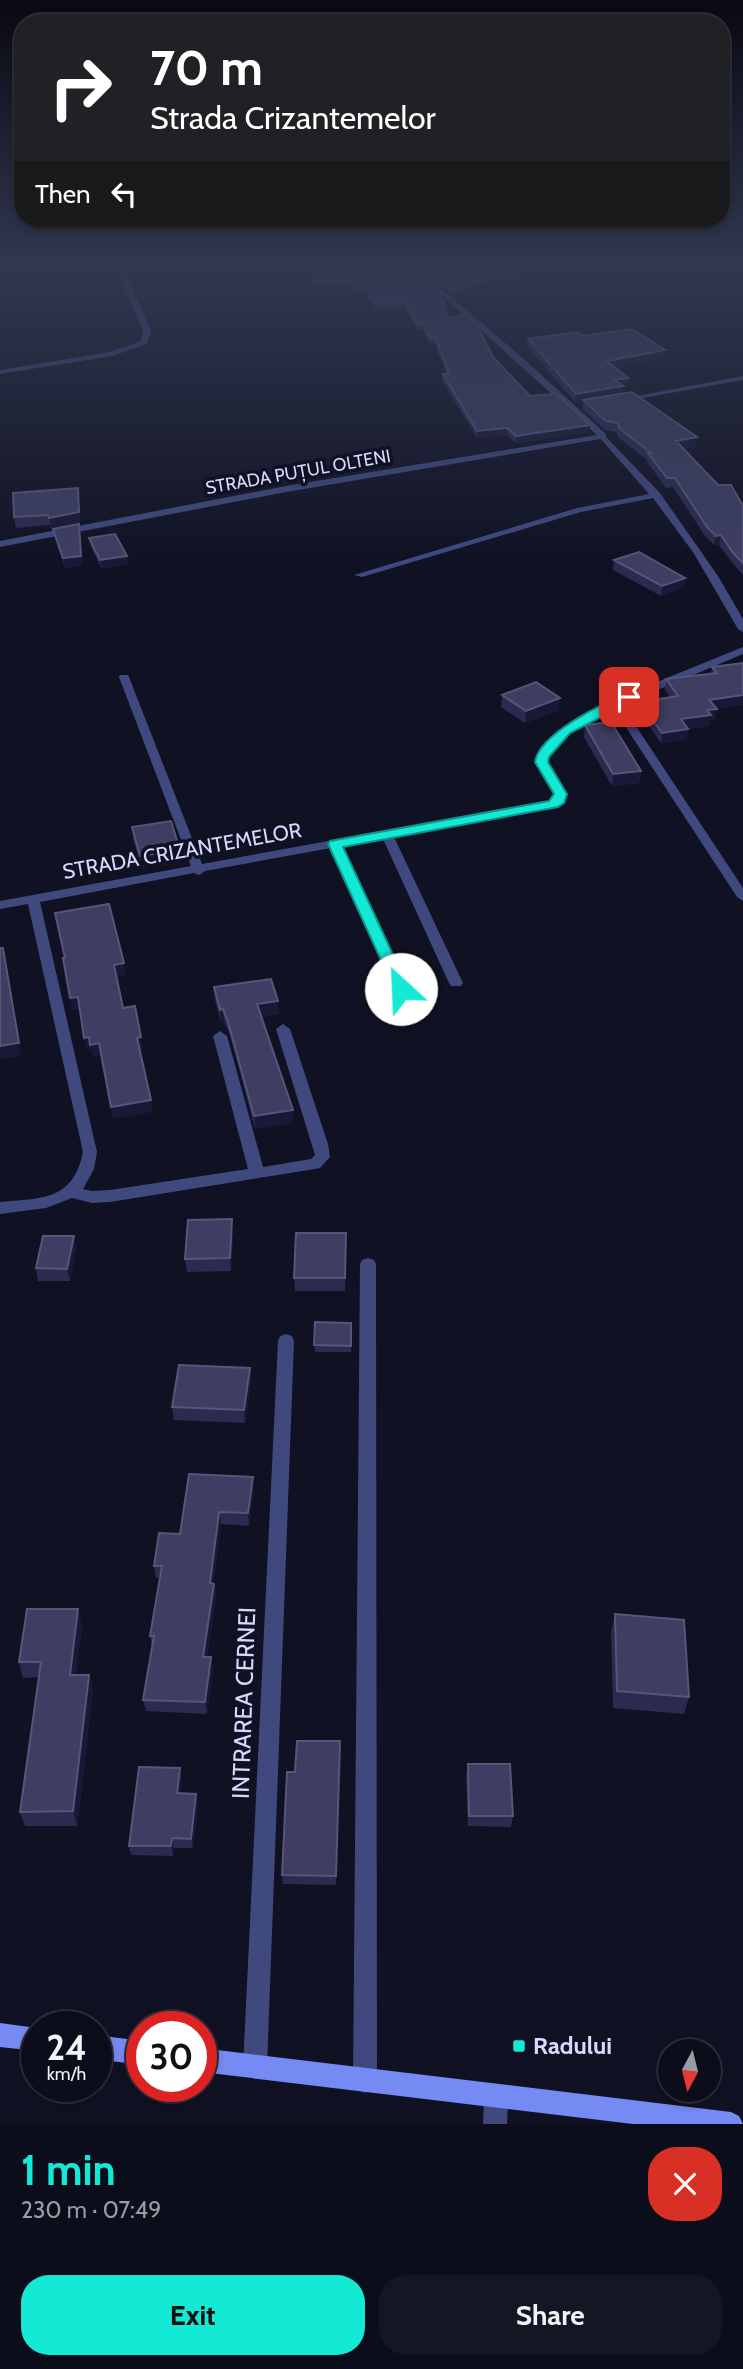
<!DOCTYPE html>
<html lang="en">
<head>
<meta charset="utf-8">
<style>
	:root { --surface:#0c0d1a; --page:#151623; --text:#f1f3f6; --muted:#9a9ca2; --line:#2c2d39; --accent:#14e9d6 }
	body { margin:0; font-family:Cabin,sans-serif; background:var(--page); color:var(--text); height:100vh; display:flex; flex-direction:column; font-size:26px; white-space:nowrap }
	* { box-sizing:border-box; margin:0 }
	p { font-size:23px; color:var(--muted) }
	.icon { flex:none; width:38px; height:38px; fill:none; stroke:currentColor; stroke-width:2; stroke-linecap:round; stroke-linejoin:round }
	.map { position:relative; height:2124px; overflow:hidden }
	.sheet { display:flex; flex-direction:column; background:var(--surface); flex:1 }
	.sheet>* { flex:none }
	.banner { position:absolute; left:14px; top:14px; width:716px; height:214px; border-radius:28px; box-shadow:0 4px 10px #0003,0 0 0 2px var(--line); background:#202124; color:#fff; overflow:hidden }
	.needle { width:46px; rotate:187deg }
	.fabs { position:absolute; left:658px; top:2039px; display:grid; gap:14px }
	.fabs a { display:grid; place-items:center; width:63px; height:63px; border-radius:50%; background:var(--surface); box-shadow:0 4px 10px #0003,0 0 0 2px var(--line); font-size:35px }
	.speed { position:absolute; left:21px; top:2011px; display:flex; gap:14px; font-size:35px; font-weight:700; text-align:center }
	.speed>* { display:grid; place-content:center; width:91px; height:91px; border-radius:50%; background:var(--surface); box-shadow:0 4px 10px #0003,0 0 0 2px var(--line); line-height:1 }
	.speed small { font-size:18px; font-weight:400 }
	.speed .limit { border:10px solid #d22; background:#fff; color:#111 }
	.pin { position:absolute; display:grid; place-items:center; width:60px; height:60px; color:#fff; margin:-30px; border-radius:14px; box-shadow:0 4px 10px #0006 }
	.me { position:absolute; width:77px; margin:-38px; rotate:335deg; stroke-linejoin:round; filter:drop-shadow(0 0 5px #0008) }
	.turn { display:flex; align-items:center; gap:24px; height:147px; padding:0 21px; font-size:32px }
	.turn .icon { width:91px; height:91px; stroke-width:2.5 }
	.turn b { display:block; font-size:49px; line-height:60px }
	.then { display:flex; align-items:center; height:66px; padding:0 21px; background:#0003; gap:14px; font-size:26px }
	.round { display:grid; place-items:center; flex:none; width:74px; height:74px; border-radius:28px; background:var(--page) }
	.head { display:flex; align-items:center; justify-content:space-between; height:119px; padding:0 21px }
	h1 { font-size:42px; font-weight:800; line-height:52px; color:var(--accent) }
	.button { display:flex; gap:14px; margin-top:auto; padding:14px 21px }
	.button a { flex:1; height:80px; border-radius:28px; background:var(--accent); color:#111; font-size:28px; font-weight:800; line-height:80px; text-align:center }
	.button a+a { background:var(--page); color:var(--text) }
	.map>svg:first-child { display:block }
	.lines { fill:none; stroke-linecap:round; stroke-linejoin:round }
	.minor { fill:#3f497e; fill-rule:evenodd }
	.tertiary { fill:#3f497e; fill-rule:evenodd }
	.secondary { fill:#758af3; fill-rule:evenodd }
	.wall { fill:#2b2b4f }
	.shaded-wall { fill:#181936 }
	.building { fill:#3d3e61; stroke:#55567a; stroke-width:2 }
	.route { fill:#14e9d6; stroke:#0d978b; stroke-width:2 }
	.poi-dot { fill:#14e9d6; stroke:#101123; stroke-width:2.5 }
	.labels { text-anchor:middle; stroke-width:7; stroke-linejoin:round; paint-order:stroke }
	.far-street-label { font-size:18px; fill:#d6d9fb; stroke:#101123 }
	.street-label { font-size:21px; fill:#d6d9fb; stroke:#101123 }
	.near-street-label { font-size:24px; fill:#d6d9fb; stroke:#101123 }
	.near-poi-label { font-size:24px; font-weight:bold; fill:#d6d9fb; stroke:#101123; text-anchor:start }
</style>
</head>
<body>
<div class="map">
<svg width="743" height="2124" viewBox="0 0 743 2124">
	<rect width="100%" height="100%" fill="#101123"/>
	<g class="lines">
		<path class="minor" d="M37 268 15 272 12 270 19 268Z
			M117 268H123L151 331 147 344 112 356 0 374V370L110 352 141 341 143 331Z
			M743 376V380L620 402 616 400Z
			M603 434 660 493 718 576 743 619V632L738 629 693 552 653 498 581 512 362 577 354 575 577 508 649 494 600 438 599 436Z
			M743 647V654L622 705 743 888V901L737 897 614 709 570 732 548 758V762L566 794 563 802 557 806 394 837 463 983 461 986H451L449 983 383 839 342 846 408 989 401 993 394 989 331 848 205 871 199 875 194 873 40 902 97 1152 94 1169 83 1189 92 1191 110 1190 248 1169 213 1036 220 1031 227 1036 263 1167 311 1159 315 1155 276 1029 283 1024 290 1029 328 1144 330 1157 320 1168 315 1169 110 1202 92 1203 72 1198 46 1208 0 1214V1202C42 1198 73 1201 83 1152L28 904 0 909V901L191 866 119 677 120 675H128L129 677 202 864 549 801 553 798 554 794 536 762V757L562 728 576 719 625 695Z
			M368 1258 374 1260 376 1264 377 2081 373 2089 365 2093 357 2089 353 2081 360 1264 362 1260Z
			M286 1334 292 1336 294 1341 267 2067 263 2075 255 2079 247 2075 243 2067 278 1341 280 1336Z
			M496 2086 504 2090 508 2098 507 2124H483L484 2098 488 2090Z"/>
		<path class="tertiary" d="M403 268C427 266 578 409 606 434V438L286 492 0 547V541L286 486 597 435 439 292Z"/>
		<path class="secondary" d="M0 2023 37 2028V2051L0 2047Z
			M96 2035 142 2041V2065L96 2059Z
			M201 2048 731 2112 739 2116 743 2124H633L201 2072Z"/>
	</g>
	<path class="wall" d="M304 268H408L443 299 442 300 447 318 493 357 530 396 590 432 516 443 507 435 477 438 442 380 443 374 446 373 435 344H429L423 330H417L405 308 375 310 365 291H354L352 286 315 287 311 270H305Z
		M409 268H524V273L453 296 418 271Z
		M583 336 664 358 614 367 627 386H623L622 394 697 437 696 446 683 449 718 485 743 506V575L733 564 719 545H714L705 536 673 487 666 488 647 462V460L618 437 617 432 605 430 582 409 583 401 575 402 528 347V339Z
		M79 499 80 523 51 529 50 525 16 528 14 517Z
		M79 524 82 566 65 568 55 539 53 529Z
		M89 538 128 564 102 569 91 547Z
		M614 560 685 578 684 587 661 596 613 570Z
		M743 663 717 709 715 719 710 720 709 726 688 729 686 739 661 743 639 712 640 702 670 697 665 690 666 679 711 674 712 667Z
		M502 695 559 710 525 723 501 707Z
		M585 725 641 771 639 783 612 786 584 737Z
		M132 827 180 850 181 862 142 868 133 839Z
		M214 987 279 1014 261 1017 293 1123 255 1129 230 1035 224 1022 221 1023 215 1000Z
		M233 1232 231 1271 187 1272 185 1259Z
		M346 1233 345 1291H295L294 1278Z
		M76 1249 70 1281H38L36 1268Z
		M351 1323V1352H315L314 1345Z
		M250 1368 251 1381 245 1423 174 1420 172 1407Z
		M254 1490 249 1526 221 1524 213 1584H214L216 1596 207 1657H211L213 1669 207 1714 146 1711 143 1700 152 1647 150 1636 160 1578H156L154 1566 180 1534Z
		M615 1614 689 1697 684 1714 613 1708 611 1632Z
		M82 1625 76 1675H89L93 1691 77 1826H25L20 1812 39 1677 23 1678 19 1662Z
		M340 1741 336 1885 283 1884 282 1875 295 1772Z
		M468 1764 513 1816 511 1827 468 1826 466 1775Z
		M180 1768 182 1778 180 1793 196 1794 198 1804 193 1848H174L173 1856 131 1855 129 1846Z"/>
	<path class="shaded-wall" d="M522 268H524V273L453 296 454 290Z
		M665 350 664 358 606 369 607 361Z
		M628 378 627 386H623L622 394 575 402 576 394 615 380Z
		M590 425V432L516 443V436Z
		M507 428V435L477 438V431Z
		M697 437 696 446 675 450 676 441Z
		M78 488 80 523 51 529 49 518Z
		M79 524 82 566 65 568 63 558Z
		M721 535 719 545H714L716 536Z
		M127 556 128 564 102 569 100 560Z
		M685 578 684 587 661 596 662 586Z
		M743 695V705L708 710 709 700Z
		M560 698 559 710 525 723 526 711Z
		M717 709 715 719 710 720 709 726 679 730 681 719 707 710Z
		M688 729 686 739 661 743 662 733Z
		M641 771 639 783 612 786 613 774Z
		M180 850 181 862 142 868 140 856Z
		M6 961 21 1056 0 1060V1046Z
		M124 963 126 975 116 977 114 965Z
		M78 997 80 1009 72 1010 70 998Z
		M278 1001 279 1014 258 1017 257 1004Z
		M223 1009 224 1022 221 1023 220 1010Z
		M89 1037 99 1043 101 1055 92 1057 91 1049 86 1050 84 1038Z
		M141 1037 143 1049 139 1050 137 1038Z
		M151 1100 152 1112 113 1119 111 1107Z
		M293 1110V1123L255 1129 254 1116Z
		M232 1219 233 1232 231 1271 230 1258Z
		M74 1236 76 1249 70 1281 67 1269Z
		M250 1368 251 1381 245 1423 244 1410Z
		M253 1477 254 1490 249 1526 248 1513Z
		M219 1512 221 1524 212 1595 210 1583Z
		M214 1584 216 1596 205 1669 203 1657Z
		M78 1609 82 1625 74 1691 70 1675Z
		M211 1657 213 1669 207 1714 205 1702Z
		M89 1675 93 1691 77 1826 73 1811Z
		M340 1741V1752L336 1885V1876Z
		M180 1768 182 1778 179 1803 177 1793Z
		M196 1794 198 1804 193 1848 191 1839Z
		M172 1838 174 1848 173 1856 171 1846Z"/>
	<path class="building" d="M312 268H408L444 293 441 294 447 318 466 314 476 323 493 357 530 396 556 394 590 425 516 436 507 428 477 431 443 374 449 373 435 337 430 338 423 324H417L405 302 375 303 365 285H354L352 280 315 281Z
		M422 268H522L454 290Z
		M632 329 665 350 607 361 628 378 615 380 623 386 576 394 528 339 577 332 583 336Z
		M632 392 697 437 676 441 718 485H731L743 506V563L734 554 721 535 716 536 707 527 675 478H667L648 453H651L619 428 618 423 606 421 583 400Z
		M78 488 79 512 49 518 48 515 14 517 13 493Z
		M79 524 81 556 63 558 53 529Z
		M115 534 127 556 100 560 89 538Z
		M639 552 685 578 662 586 614 560Z
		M743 663V695L709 700 717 709 707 710 711 715 681 719 688 729 662 733 640 702 678 696 666 679 717 673 712 667Z
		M536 682 560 698 526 711 502 695Z
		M611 722 641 771 613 774 585 725Z
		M171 821 180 850 140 856 132 827Z
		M109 904 124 963 114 965 123 1008 135 1006 141 1037 137 1038 151 1100 111 1107 99 1043 90 1045 89 1037 84 1038 78 997 70 998 63 958H65L55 913Z
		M0 948H3L19 1043 0 1046Z
		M271 979 278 1001 257 1004 293 1110 254 1116 228 1022 223 1009 220 1010 214 987Z
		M232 1219 230 1258 185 1259 188 1220Z
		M296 1233H346L345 1278H294Z
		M43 1236H74L67 1269 36 1268Z
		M315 1322 351 1323V1346L314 1345Z
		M179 1365 250 1368 244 1410 172 1407Z
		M189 1474 253 1477 248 1513 219 1512 210 1583 214 1584 203 1657H211L205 1702 143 1700 154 1636H150L162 1566H154L159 1533 180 1534Z
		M27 1609H78L70 1675H89L73 1811 20 1812 41 1662H19Z
		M615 1614 684 1620 689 1697 617 1691Z
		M297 1741H340L336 1876 282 1875 287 1772H295Z
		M468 1764H510L513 1816H469Z
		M139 1767 180 1768 177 1793 196 1794 191 1839 172 1838 171 1846H129Z"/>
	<linearGradient id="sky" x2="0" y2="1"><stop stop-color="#090913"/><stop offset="0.47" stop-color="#313850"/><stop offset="1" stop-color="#313850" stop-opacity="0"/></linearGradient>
	<rect width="743" height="565" fill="url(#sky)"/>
	<path class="route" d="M629 694 636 697 634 700 570 733 549 757 548 762 567 794 564 803 558 807 343 847 409 989 407 993H396L328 844 330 841 549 801 554 794 535 762C539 734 605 701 629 694Z"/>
	<rect class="poi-dot" x="512" y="2039" width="14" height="14" rx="3.5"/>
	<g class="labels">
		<g class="far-street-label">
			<text transform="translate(298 472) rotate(-10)" y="6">STRADA PUȚUL OLTENI</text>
		</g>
		<g class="street-label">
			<text transform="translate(182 851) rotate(-10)" y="7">STRADA CRIZANTEMELOR</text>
		</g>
		<g class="near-street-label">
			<text transform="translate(244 1703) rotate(-88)" y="8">INTRAREA CERNEI</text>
		</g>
		<g class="near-poi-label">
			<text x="533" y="2054">Radului</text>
		</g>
	</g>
</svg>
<div class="fabs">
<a><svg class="needle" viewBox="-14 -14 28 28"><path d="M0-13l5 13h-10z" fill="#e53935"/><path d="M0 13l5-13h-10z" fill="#9a9ca2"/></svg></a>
</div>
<div class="speed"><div>24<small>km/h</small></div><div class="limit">30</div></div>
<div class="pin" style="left:629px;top:697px;background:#d93025"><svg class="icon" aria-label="arrive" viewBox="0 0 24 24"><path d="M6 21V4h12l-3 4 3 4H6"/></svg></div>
<svg class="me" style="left:401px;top:989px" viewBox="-20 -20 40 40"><circle r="19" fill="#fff"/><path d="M0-13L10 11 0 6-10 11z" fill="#14e9d6"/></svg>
<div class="banner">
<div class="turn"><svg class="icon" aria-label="right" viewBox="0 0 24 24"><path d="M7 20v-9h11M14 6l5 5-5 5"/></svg><div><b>70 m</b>Strada Crizantemelor</div></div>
<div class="then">Then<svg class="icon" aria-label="left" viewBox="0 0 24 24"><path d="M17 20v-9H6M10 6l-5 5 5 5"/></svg></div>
</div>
</div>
<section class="sheet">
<div class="head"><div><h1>1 min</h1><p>230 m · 07:49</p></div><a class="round" style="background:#d93025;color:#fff"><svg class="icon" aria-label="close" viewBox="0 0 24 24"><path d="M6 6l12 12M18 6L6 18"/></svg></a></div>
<div class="button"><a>Exit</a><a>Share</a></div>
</section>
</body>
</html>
